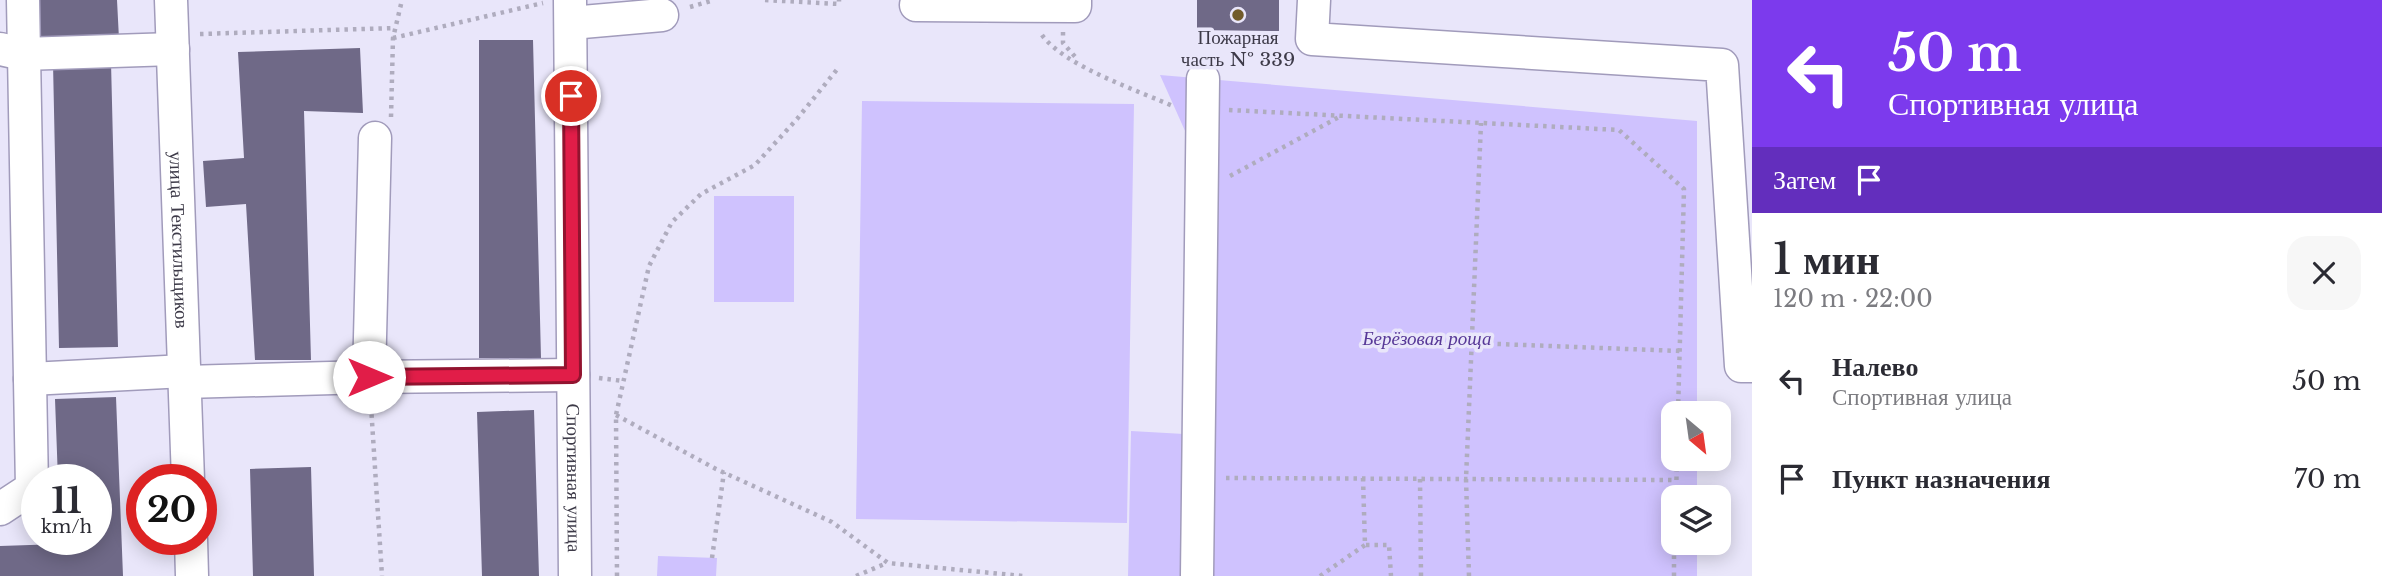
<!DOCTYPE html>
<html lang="ru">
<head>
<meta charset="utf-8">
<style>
	:root { --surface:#fff; --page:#f7f7f7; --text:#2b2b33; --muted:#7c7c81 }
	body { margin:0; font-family:"Libre Baskerville",serif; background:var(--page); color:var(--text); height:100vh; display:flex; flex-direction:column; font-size:26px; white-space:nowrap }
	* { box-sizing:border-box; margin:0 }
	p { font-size:23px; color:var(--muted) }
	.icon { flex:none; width:38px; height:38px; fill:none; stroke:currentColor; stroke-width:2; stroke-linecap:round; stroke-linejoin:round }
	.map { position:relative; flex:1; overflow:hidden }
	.drawer { display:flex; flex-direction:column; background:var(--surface); width:630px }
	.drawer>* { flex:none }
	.top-card { background:#7c3aed; color:#fff; overflow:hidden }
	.needle { width:46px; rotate:151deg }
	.tools { position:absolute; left:1661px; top:401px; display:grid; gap:14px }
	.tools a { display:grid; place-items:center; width:70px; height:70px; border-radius:14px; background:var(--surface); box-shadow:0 4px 18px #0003; font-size:35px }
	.speed { position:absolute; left:21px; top:464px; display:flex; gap:14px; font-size:35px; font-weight:700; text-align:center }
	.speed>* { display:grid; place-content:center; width:91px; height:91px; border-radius:50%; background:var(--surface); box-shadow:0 4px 18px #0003; line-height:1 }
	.speed small { font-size:18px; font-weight:400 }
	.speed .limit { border:10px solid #d22; background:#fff; color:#111 }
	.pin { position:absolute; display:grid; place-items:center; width:60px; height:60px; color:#fff; margin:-30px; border:4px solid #fff; border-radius:50%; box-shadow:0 2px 7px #0007 }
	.me { position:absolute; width:77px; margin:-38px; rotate:90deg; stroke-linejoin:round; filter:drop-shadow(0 0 5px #0008) }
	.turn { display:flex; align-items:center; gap:24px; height:147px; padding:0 21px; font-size:32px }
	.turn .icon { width:91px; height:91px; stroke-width:2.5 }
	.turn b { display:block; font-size:49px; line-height:60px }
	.then { display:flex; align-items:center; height:66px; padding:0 21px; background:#0003; gap:14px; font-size:26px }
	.round { display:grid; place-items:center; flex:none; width:74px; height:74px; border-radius:21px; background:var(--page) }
	.summary { display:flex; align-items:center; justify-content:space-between; height:119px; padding:0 21px }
	h1 { font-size:42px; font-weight:600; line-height:52px }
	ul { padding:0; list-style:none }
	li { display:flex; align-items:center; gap:21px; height:98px; padding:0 21px }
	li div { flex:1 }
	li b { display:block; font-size:26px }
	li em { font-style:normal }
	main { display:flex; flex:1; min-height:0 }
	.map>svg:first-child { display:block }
	.green { fill:#cfc2fe }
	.building { fill:#6f6987 }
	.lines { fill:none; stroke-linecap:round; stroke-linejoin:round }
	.minor-casing { stroke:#a19bbb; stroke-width:35 }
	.path { stroke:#afacbe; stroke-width:4.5; stroke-dasharray:3.5 5; stroke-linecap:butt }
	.minor { stroke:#fff; stroke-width:32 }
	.route-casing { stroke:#92132f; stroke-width:18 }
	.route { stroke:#e11d48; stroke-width:12 }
	.poi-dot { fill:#715b2a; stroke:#e9e6fa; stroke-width:2.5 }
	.labels { text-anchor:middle; stroke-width:7; stroke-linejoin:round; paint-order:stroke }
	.poi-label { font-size:19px; fill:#3d3a48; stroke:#e9e6fa }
	.street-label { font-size:19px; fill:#3d3a48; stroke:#e9e6fa }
	.park-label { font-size:19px; font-style:italic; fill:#573897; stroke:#e9e6fa }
</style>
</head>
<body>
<main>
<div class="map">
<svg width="1752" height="576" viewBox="0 0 1752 576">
	<rect width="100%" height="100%" fill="#e9e6fa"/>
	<path class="green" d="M1160 75 1697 121V413H1673V458L1697 459V497H1673V542L1697 543V576H1128L1131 431 1184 434 1190 142Z
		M862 101 1134 104 1127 523 856 519Z
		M714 196H794V302H714Z
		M658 556 717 558 716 576H657Z"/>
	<path class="building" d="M39 0H117L119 39 40 42Z
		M1197 0H1279V31L1197 30Z
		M479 40H533L541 358H479Z
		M360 48 363 113 304 111 311 360H255L246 204 206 207 203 161 244 158 238 52Z
		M111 62 118 347 59 348 53 63Z
		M116 397 123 576H0V546L60 544V539H96V480H58L55 399Z
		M534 410 539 576H482L477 412Z
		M311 467 314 576H253L250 469Z"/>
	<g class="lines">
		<g class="minor-casing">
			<g id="minor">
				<path id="s1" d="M171 0 188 480"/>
				<path id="s2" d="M570 0 575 576"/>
				<path d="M1314 0 1312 39 1722 65 1741 366H1752"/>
				<path d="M916 5 1075 6V0"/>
				<path d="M571 23 662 15"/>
				<path d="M0 49 23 54 173 49"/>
				<path d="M369 377 375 138"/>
				<path d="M30 379 185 371"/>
				<path d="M185 382 369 377 573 375"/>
				<path d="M0 509 32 488 23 0"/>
				<path d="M191 539 192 576"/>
				<path d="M1197 576 1203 79"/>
			</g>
		</g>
		<path class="path" d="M765 0 839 4V0
			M690 7 714 0
			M1063 32V43L1078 60
			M200 34 395 28
			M1042 35C1064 66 1139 91 1175 107
			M393 38 543 3
			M1229 110 1619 130 1684 189 1678 413
			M391 117 393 38 402 0
			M1230 176 1339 117
			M1472 343 1680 351
			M599 378 623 381
			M371 406 382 576
			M616 415 716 469 832 522 888 563 1023 576
			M1226 478 1676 480
			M1363 478 1365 545H1389L1391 576
			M1420 479 1421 576
			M1676 497 1677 458
			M712 558 724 472
			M617 576 616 415 649 266 672 222 701 194 755 165 797 119 839 67
			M856 576 887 563
			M1320 576 1365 545
			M1469 576 1466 479 1481 123
			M1674 576V542"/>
		<use href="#minor" class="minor"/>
	</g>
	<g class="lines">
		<g class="route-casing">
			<path id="route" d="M369 377 573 375 571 96"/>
		</g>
		<use href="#route" class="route"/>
	</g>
	<circle class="poi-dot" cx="1238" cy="15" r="7"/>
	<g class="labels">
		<g class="poi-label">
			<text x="1238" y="44">Пожарная<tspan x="1238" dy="22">часть № 339</tspan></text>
		</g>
		<g class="street-label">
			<text dy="7" stroke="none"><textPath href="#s1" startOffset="240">улица Текстильщиков</textPath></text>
			<text dy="7" stroke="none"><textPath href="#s2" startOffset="478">Спортивная улица</textPath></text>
		</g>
		<g class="park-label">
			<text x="1427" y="345">Берёзовая роща</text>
		</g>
	</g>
</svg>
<div class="tools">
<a><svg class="needle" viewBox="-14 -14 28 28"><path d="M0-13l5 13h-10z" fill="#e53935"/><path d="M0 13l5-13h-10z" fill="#7c7c81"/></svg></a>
<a><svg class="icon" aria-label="layers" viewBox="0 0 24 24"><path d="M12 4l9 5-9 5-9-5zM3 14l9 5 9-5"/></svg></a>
</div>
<div class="speed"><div>11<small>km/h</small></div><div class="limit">20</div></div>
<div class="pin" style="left:571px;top:96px;background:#d93025"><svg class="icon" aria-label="arrive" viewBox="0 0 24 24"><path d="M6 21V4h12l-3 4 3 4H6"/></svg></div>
<svg class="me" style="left:369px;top:377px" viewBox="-20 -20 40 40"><circle r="19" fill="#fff"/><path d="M0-13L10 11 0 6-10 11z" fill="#e11d48"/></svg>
</div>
<section class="drawer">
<div class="top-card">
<div class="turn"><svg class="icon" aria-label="left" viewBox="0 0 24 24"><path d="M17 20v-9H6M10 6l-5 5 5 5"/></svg><div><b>50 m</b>Спортивная улица</div></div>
<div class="then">Затем<svg class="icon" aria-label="arrive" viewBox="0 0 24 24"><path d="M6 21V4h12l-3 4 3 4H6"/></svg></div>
</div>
<div class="summary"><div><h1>1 мин</h1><p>120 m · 22:00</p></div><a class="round"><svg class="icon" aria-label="close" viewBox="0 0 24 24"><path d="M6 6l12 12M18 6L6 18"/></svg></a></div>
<ul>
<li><svg class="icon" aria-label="left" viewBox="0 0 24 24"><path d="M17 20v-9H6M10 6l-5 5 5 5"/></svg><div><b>Налево</b><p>Спортивная улица</p></div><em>50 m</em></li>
<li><svg class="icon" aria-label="arrive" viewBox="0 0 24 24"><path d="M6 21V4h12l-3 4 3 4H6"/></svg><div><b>Пункт назначения</b></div><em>70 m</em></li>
</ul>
</section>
</main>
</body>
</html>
